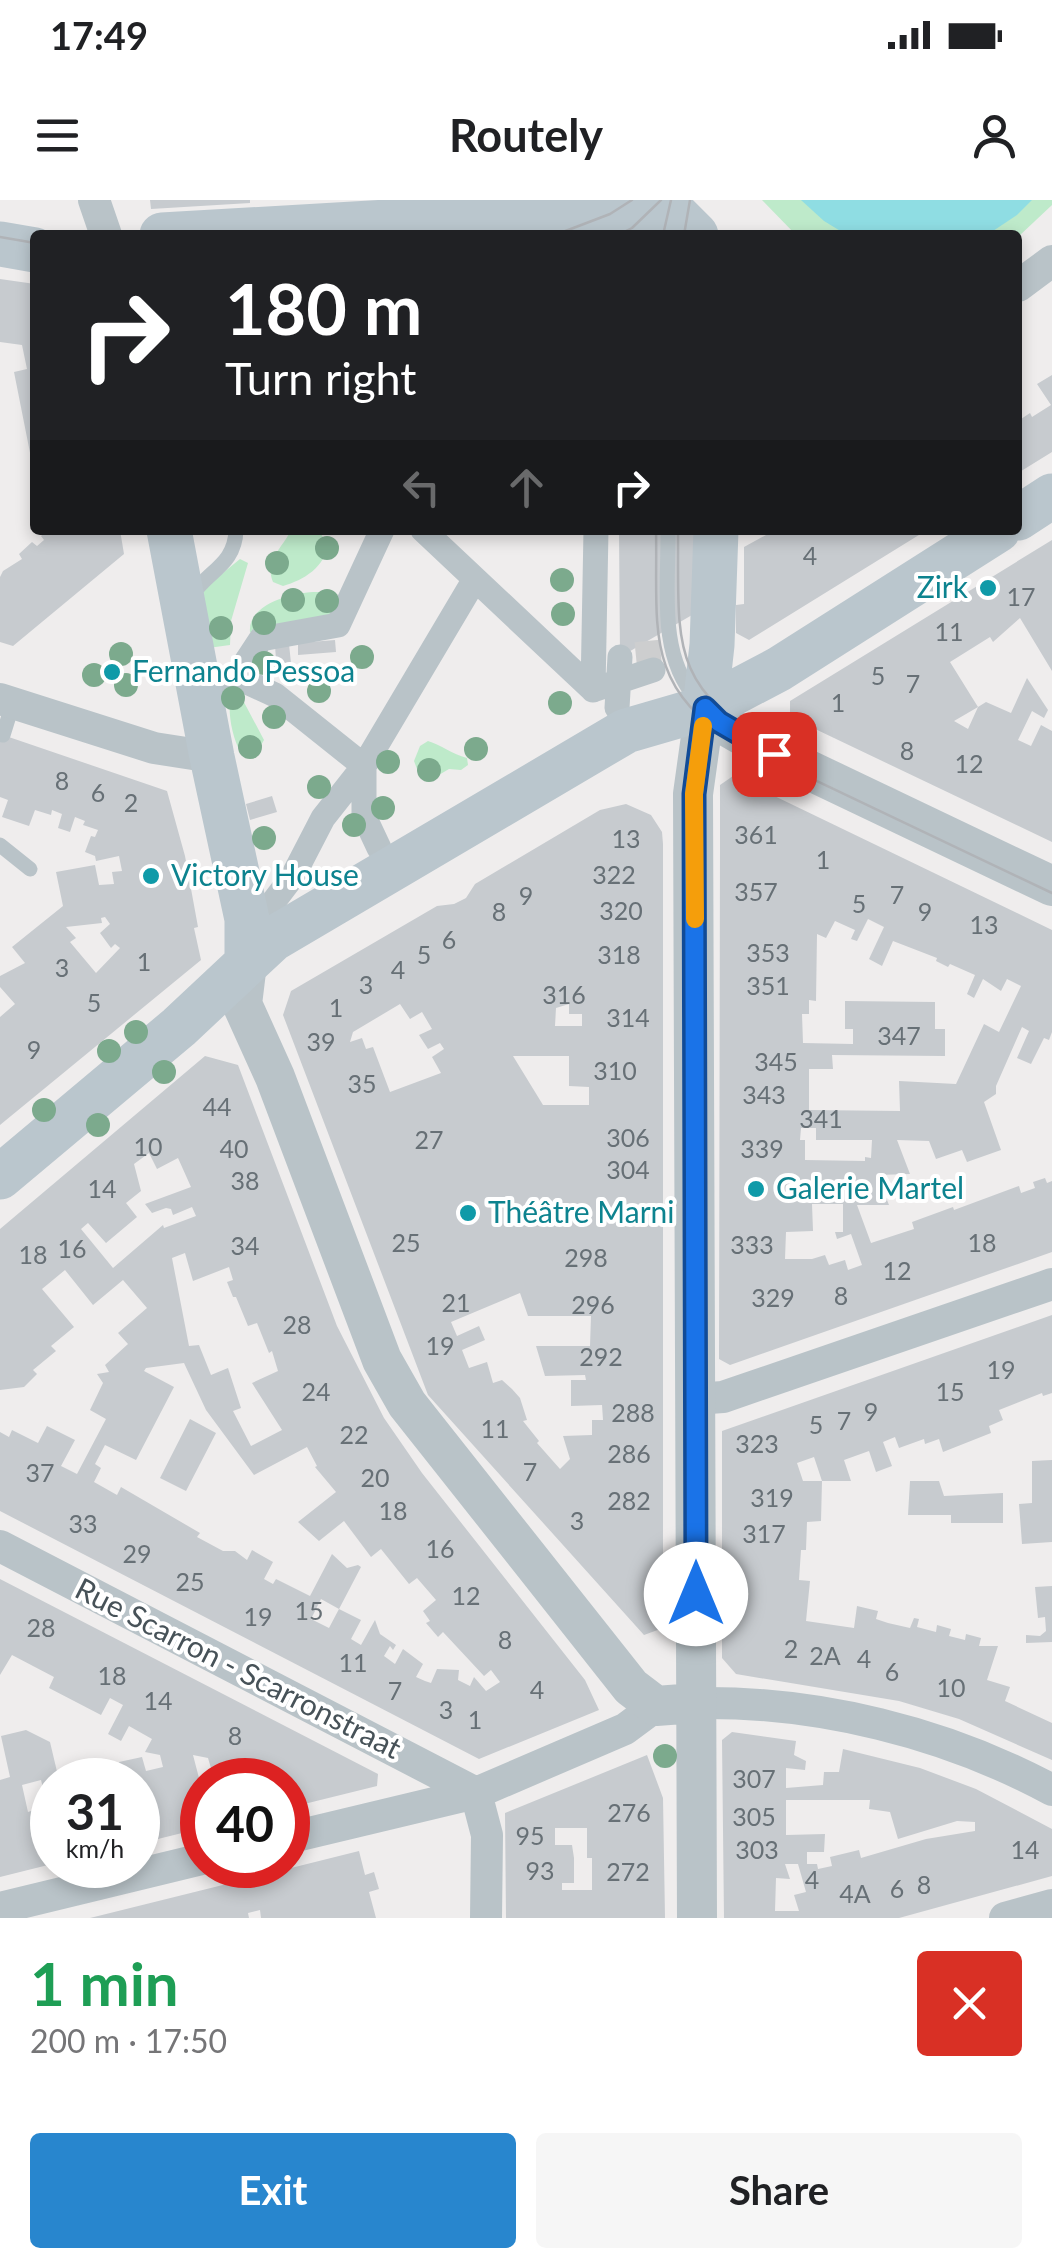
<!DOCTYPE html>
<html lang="en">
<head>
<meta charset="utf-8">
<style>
	:root { --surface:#fff; --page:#f6f6f6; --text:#202124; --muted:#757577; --accent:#2886ce }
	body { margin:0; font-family:Lato,sans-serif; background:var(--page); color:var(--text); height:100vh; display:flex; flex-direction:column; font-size:38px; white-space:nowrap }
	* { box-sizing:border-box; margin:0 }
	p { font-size:32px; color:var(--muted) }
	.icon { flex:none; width:55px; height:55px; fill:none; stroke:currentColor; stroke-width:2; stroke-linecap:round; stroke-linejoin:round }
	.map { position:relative; height:1718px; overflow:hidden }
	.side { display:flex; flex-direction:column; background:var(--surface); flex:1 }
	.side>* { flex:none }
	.top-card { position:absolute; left:30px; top:30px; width:992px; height:305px; border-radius:10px; box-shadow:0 5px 15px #0003; background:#202124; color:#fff; overflow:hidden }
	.speed { position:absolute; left:30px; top:1558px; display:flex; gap:20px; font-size:50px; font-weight:700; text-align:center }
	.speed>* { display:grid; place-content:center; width:130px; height:130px; border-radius:50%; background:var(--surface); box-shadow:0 5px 15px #0003; line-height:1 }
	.speed small { font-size:25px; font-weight:400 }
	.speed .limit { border:15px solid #d22; background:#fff; color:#111 }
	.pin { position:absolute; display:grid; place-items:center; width:85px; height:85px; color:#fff; margin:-42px; border-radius:20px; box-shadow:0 5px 15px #0006 }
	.me { position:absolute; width:110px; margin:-55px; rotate:0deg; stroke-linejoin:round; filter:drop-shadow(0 0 8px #0008) }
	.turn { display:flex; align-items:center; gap:35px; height:210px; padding:0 30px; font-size:45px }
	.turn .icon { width:130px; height:130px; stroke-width:2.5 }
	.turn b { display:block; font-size:70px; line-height:85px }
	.lanes { display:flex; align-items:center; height:95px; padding:0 30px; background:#0003; justify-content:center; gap:50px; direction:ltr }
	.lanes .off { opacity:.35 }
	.round { display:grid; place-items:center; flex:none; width:105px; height:105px; border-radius:10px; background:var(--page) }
	.overview { display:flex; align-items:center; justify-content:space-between; height:170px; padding:0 30px }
	h1 { font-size:60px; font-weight:700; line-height:75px; color:#1e9e55 }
	.cta { display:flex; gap:20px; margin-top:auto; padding:20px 30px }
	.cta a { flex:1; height:115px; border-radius:10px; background:var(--accent); color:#fff; font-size:40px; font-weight:700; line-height:115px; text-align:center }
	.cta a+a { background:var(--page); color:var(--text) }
	.status { display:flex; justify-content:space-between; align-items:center; height:70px; padding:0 50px; background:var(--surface); direction:ltr }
	.status svg { height:28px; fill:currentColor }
	header { display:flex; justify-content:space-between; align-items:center; height:130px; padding:0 30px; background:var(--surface); font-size:45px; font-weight:700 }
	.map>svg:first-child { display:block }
	.green { fill:#beeaca }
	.water { fill:#8fdde3 }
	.building { fill:#c7cbcf; fill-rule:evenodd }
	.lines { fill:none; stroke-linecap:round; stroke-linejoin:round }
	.pedestrian-tunnel { stroke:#cdcecf; stroke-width:25; stroke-dasharray:25 12; stroke-linecap:butt }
	.service { stroke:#b9c3c8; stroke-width:15 }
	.pedestrian { stroke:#b9c3c8; stroke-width:25 }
	.minor { stroke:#b9c3c8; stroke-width:32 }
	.tertiary { stroke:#b9c3c8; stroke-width:40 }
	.secondary { stroke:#bac6cd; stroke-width:45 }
	.tram { stroke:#b0b3b7; stroke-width:2.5 }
	.tree { fill:#7caa8d }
	.route-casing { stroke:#114b97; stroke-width:25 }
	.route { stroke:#1a73e8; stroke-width:18 }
	.slow { stroke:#f59e0b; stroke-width:18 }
	.culture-dot { fill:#0f9aa8; stroke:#fff; stroke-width:4 }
	.labels { text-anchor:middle; stroke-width:8; stroke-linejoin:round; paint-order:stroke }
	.number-label { font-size:25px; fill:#677076 }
	.culture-label { font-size:30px; fill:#0d838f; stroke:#fff; text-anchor:start }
	.street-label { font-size:30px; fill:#475258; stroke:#fff }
</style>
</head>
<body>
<div class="status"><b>17:49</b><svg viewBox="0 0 49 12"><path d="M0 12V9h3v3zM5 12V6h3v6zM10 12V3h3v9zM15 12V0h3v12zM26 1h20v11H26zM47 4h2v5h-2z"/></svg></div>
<header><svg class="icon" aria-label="menu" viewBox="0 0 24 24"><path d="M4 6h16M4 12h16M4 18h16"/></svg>Routely<svg class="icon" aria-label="person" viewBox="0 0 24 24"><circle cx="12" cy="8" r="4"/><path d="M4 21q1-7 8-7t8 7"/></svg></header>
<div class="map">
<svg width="1052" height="1718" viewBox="0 0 1052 1718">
	<rect width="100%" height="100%" fill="#efeded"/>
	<path class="green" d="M762 0H1052V5L1018 37 796 35Z
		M291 330H318L328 344C325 367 304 380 283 386L273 382C264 360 282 349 291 330Z
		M240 359 248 363 231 421 230 445 208 448 203 393 207 386Z
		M320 392 332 402V420L254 435 250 432C247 403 297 391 320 392Z
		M237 489 264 540 256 554 240 551C232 537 227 510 231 494Z
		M428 541C441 545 452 554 467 558L468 565 461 570 449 569 427 582 420 577 414 561 420 546Z"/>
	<path class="water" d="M801 0H1032L1017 15 987 35H847L824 21Z"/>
	<path class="building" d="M150 0H250V3L151 9Z
		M0 79 35 84V278L14 172 27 169 22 145 0 142Z
		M1052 175V252L1018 273V221L1030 213 1032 217 1051 205 1037 184Z
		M47 330H120L124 354 13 446 0 442V377L3 371 22 359 19 354 32 342 37 346 44 340 41 336Z
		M619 330H702L704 408 620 457Z
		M775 330H927L749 440 736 433V405L744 404V347Z
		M1052 340V471L1020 418 993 442 990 437 950 462 978 507 954 521 968 529 978 507 986 502 1011 513 1027 478 1048 510 1044 518 1032 511 1018 540 1031 546 1041 525 1052 531V642L790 517V501Z
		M335 440 336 452 298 455V443Z
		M289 444 292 473 277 475 275 445Z
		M0 534 167 591 185 656 198 727 194 728 201 760 0 925V817L15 804 0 787V776L25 763 12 747 63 706 56 672 95 665 99 685 114 684 112 672 122 671 119 656 96 661 95 656 85 652 91 636 95 637 98 630 83 625 85 621 75 617 70 632 58 628 62 614 52 610 51 615 35 610 29 626 2 617 8 600 0 597ZM105 717 110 724 100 733 111 748 115 744 120 748 96 773 70 742 76 738 66 727 102 723 101 718Z
		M733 576 1052 730V832L1049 840 1044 838 1031 864 1017 858 1029 831 1022 827 996 886V894L984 902 1001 950 967 962 962 950 936 959 929 941 897 940 910 974 877 975 889 1005H857L871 1043 914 1029 912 1022 953 1007 954 1010 1019 986 1021 993 1035 988 1033 982 1045 978 1047 983 1052 981V1052L730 1165 719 1159 720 646V585ZM868 719 884 727 869 759 882 766 893 741 937 758 936 761 948 767 950 764 975 775 967 794 974 798 983 779 1001 791 1007 779 1021 786 999 832 984 824 956 884 899 881 900 911 809 910V869H833L832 855 945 856V829H935V802L845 801V829H853V844L803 843 802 814H809V800L816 801 817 734 826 738 835 721 855 730 851 739 857 741ZM801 928H816V940H872L871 958 865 957V961L805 960V940H800ZM812 1004H843V1032H835L837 1039 851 1034 862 1065 848 1070 845 1060 829 1065 825 1055 812 1059H785L786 1032 813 1031Z
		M272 596 277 612 250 620 246 604Z
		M626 604 651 615 662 632 663 644V1428L644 1435 428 1195 283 815 291 791 437 706 454 704 466 698 475 684 600 610ZM400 804 410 819 422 812 432 829 419 835 428 849 440 843 444 849 432 857 441 873 390 892 373 847 366 849 362 838 350 842 353 832ZM569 804V814H582V826H555L556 808ZM513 856H569V886L589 887V905H543ZM520 1093 528 1116H591L590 1146H536L545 1176 585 1175 586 1180H571V1206L602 1205 603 1220H592V1235L563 1236 570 1259 560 1269 537 1243 539 1241 523 1221 527 1220 520 1198 512 1189 502 1180 493 1183 487 1162 469 1168 462 1150 485 1140 479 1126 457 1136 451 1122Z
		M205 856 238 865 337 1126 384 1218 422 1273 585 1480 599 1510 479 1559 0 1311V1232L9 1237 12 1230 38 1243 47 1226 75 1240 61 1266 77 1274 106 1219 90 1210 103 1183 97 1174 109 1172 105 1165 128 1144 118 1133 147 1108 123 1080 93 1105 65 1070 42 1089 74 1127 51 1146 56 1151 33 1170 37 1174 24 1187 0 1190V1029ZM149 953 157 969 178 958 191 987 145 1004 152 1013 166 1008 171 1009 173 1015 192 1007 196 1016 164 1028 163 1025 113 1068 81 1029 88 1023 106 1043 137 1017 126 1003 141 991 134 964ZM185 1053 193 1081 229 1067 233 1080 227 1082 233 1097H236L248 1126 257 1123 269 1153 272 1151 278 1171 252 1183 282 1230 251 1246 233 1211 241 1208 228 1168 211 1175 199 1145 189 1146 172 1058ZM184 1163 206 1210 254 1275 307 1247 317 1266 315 1267 336 1292 298 1322 319 1341 344 1321 371 1357 381 1349 409 1384 417 1378 436 1400 423 1411 430 1421 426 1423 438 1437 443 1432 484 1476 491 1470 500 1482 486 1491 474 1477 470 1486 458 1480 459 1470 437 1469 431 1483 425 1481 416 1477 423 1464 403 1449 395 1464 384 1456 390 1446 393 1450 396 1445 380 1434 375 1420 361 1445 351 1439 361 1420 339 1409 361 1367 358 1365 347 1368 332 1354 310 1396 276 1379 273 1384 264 1379 273 1362 252 1350 247 1360 235 1351H223L197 1337 200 1333 121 1287 117 1295 94 1282 101 1268 95 1264 105 1245 136 1260 174 1187 144 1171 146 1168ZM321 1399 339 1409 329 1428 311 1419Z
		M1052 1115V1193L1043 1196 1042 1193 999 1210 1003 1220 989 1226 991 1233 943 1252 939 1239 925 1244 924 1239 899 1248 895 1237 883 1242 892 1266 876 1272 869 1251 844 1260 851 1281H822L814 1257 797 1263 803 1281H822L821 1321 807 1322 806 1350H801L799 1380 810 1381 806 1421 854 1428 857 1406 878 1411 876 1419 888 1423 910 1428 914 1418 919 1419 917 1427 936 1432 937 1425 951 1429 949 1436 965 1440 966 1434 981 1438 979 1446H998L987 1480 1010 1487 1005 1501 1052 1523V1560L959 1519 899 1501 736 1474 722 1458V1231Z
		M190 1219 216 1233 186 1291 160 1278Z
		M1052 1260V1342L1022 1344 1019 1304 1032 1303V1261Z
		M910 1281H939L944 1296 1003 1293V1323H951V1315H908Z
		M0 1379 378 1574 377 1586 288 1608V1580H202V1628L138 1644V1580L101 1579 122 1573 119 1562 142 1557 146 1571 163 1567 160 1555 145 1552 152 1539 129 1526 121 1541 108 1534 123 1505 110 1498 101 1515 49 1488 54 1477 12 1455 0 1475ZM193 1555 208 1558 213 1575 199 1578Z
		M1052 1386V1442L1026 1443V1435L1040 1436 1046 1431 1045 1417 1038 1418 1035 1387Z
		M26 1530 50 1542 59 1580H52V1585L49 1586 52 1601V1664L0 1677V1580L10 1577 1 1536ZM41 1580 49 1613 36 1616 34 1610 28 1612 22 1585Z
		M732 1532 796 1541 794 1555 806 1561 805 1570 786 1568V1588L823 1585 824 1572H839L843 1549 920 1568 976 1589 1052 1629V1676L899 1718H724L722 1540ZM786 1600H870L869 1609 890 1612 898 1639 957 1621 975 1622V1631L926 1639 861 1658 859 1650 830 1657 832 1666 818 1669 817 1664H807V1652H824L825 1634 786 1635ZM785 1664H798L806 1692 794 1695 799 1711H775L776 1678 790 1679Z
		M647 1555 663 1598 665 1718H506L505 1613ZM555 1628H587V1658H592V1690H562V1683H574V1658L572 1645H555Z
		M359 1651 365 1675 374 1672 379 1689 369 1692 376 1718H261L260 1710 248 1713 249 1718H90Z"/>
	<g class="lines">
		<path class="pedestrian-tunnel" d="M647 441 650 471"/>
		<path class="service" d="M668 330C669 384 657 454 696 498
			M190 398C206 371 235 366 236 330
			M3 535 13 503
			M0 645 30 669"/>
		<path class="pedestrian" d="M423 330 593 490
			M236 477 275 495 364 566V616L379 648
			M215 485 236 477 261 439 338 425 382 330
			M593 490 596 330
			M593 490 653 470
			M617 508 620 457
			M271 705 293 676 323 618 364 566 475 379"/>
		<path class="minor" d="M94 0 106 35
			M1018 86 1052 61
			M0 499 154 548 212 557
			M695 1199 723 1197 1052 1084
			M0 1346 476 1593
			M696 1503C817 1501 945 1532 1052 1590
			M476 1593 487 1635 486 1718
			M288 1638 476 1593 625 1529 656 1506
			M0 1708 202 1659
			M1005 1718 1052 1705"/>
		<path class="tertiary" d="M705 508 719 522 775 554 1052 686
			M247 763 242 804 275 877 382 1160 407 1204 631 1487 656 1506 696 1503
			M697 1718 693 594 705 508"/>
		<path class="secondary" d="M162 35 474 17 639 12 677 16 696 35
			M0 44 35 50
			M1018 318 1052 296
			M169 330 212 557 247 719V763
			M705 508 712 445 716 330
			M0 977 179 827 273 739 626 531 705 508 779 469 998 330"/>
		<path class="tram" d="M555 35 610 14 632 0
			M618 35 632 28 661 0
			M663 35 671 0
			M684 35 690 0
			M0 37 35 43
			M656 330C658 426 642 488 737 543L1052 693
			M678 330C679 442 667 488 777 547"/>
	</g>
	<g class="tree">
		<circle cx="327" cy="348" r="12"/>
		<circle cx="277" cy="363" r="12"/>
		<circle cx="562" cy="380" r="12"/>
		<circle cx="293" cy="400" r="12"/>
		<circle cx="327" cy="401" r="12"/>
		<circle cx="563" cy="414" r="12"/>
		<circle cx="264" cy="423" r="12"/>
		<circle cx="221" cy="428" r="12"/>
		<circle cx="121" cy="454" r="12"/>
		<circle cx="362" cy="457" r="12"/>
		<circle cx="264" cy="463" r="12"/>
		<circle cx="94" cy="475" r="12"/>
		<circle cx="126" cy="485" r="12"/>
		<circle cx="319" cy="491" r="12"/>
		<circle cx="233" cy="498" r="12"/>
		<circle cx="560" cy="503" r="12"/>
		<circle cx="274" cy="517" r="12"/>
		<circle cx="250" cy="547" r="12"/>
		<circle cx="476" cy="549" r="12"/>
		<circle cx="388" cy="562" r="12"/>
		<circle cx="429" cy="570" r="12"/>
		<circle cx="319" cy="587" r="12"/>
		<circle cx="383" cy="608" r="12"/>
		<circle cx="354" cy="625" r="12"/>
		<circle cx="264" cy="638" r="12"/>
		<circle cx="136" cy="832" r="12"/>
		<circle cx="109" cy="851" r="12"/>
		<circle cx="164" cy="872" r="12"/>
		<circle cx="44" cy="910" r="12"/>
		<circle cx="98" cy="925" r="12"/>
		<circle cx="665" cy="1556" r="12"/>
	</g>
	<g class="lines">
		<g class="route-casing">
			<path id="route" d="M696 1394 694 594 705 508 719 522 774 554"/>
		</g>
		<use href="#route" class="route"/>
		<path class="slow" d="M695 719 694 594 703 526"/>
	</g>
	<g class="culture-dot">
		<circle cx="988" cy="388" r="10"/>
		<circle cx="112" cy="472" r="10"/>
		<circle cx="151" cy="676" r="10"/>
		<circle cx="756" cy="989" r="10"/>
		<circle cx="468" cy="1013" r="10"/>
	</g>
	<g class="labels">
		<g class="number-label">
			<text x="810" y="365">4</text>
			<text x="1021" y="406">17</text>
			<text x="949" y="441">11</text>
			<text x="878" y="485">5</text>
			<text x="913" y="493">7</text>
			<text x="838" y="512">1</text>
			<text x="907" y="560">8</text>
			<text x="969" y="573">12</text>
			<text x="62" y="590">8</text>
			<text x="98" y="602">6</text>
			<text x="131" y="612">2</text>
			<text x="756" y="644">361</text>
			<text x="626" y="648">13</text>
			<text x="823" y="669">1</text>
			<text x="614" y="684">322</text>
			<text x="756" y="701">357</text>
			<text x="897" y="704">7</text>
			<text x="526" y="705">9</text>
			<text x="859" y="713">5</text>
			<text x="621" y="720">320</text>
			<text x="499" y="721">8</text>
			<text x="925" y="721">9</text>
			<text x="984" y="734">13</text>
			<text x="449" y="749">6</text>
			<text x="768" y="762">353</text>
			<text x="424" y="764">5</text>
			<text x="619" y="764">318</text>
			<text x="144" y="771">1</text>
			<text x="62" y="777">3</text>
			<text x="398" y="779">4</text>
			<text x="366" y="794">3</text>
			<text x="768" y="795">351</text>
			<text x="564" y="804">316</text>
			<text x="94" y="812">5</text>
			<text x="336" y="817">1</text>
			<text x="628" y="827">314</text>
			<text x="899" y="845">347</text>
			<text x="321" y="851">39</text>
			<text x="34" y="859">9</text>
			<text x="776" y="871">345</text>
			<text x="615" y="880">310</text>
			<text x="362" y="893">35</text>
			<text x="764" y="904">343</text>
			<text x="217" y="916">44</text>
			<text x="821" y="928">341</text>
			<text x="628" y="947">306</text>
			<text x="429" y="949">27</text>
			<text x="148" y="956">10</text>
			<text x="234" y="958">40</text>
			<text x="762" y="958">339</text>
			<text x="628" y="979">304</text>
			<text x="245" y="990">38</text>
			<text x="102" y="998">14</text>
			<text x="406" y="1052">25</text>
			<text x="982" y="1052">18</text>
			<text x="752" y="1054">333</text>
			<text x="245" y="1055">34</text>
			<text x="72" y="1058">16</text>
			<text x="33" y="1064">18</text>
			<text x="586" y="1067">298</text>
			<text x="897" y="1080">12</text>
			<text x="841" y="1105">8</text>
			<text x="773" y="1107">329</text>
			<text x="456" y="1112">21</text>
			<text x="593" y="1114">296</text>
			<text x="297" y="1134">28</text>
			<text x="440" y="1155">19</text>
			<text x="601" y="1166">292</text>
			<text x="1001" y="1179">19</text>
			<text x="316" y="1201">24</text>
			<text x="950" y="1201">15</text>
			<text x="871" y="1221">9</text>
			<text x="633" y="1222">288</text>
			<text x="844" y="1230">7</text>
			<text x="816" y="1234">5</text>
			<text x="495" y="1238">11</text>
			<text x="354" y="1244">22</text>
			<text x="757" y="1253">323</text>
			<text x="629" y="1263">286</text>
			<text x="530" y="1281">7</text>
			<text x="40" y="1282">37</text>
			<text x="375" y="1287">20</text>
			<text x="772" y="1307">319</text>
			<text x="629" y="1310">282</text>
			<text x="393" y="1320">18</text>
			<text x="577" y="1330">3</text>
			<text x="83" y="1333">33</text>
			<text x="764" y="1343">317</text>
			<text x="440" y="1358">16</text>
			<text x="137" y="1363">29</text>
			<text x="190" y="1391">25</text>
			<text x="466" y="1405">12</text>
			<text x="309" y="1420">15</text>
			<text x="258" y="1426">19</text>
			<text x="41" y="1437">28</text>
			<text x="505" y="1449">8</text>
			<text x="791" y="1458">2</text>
			<text x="825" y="1465">2A</text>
			<text x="864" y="1468">4</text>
			<text x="353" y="1472">11</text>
			<text x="892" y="1481">6</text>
			<text x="112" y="1485">18</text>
			<text x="951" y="1497">10</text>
			<text x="537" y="1499">4</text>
			<text x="395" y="1500">7</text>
			<text x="158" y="1510">14</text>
			<text x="446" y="1519">3</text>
			<text x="475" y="1529">1</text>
			<text x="235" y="1545">8</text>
			<text x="754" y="1588">307</text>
			<text x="629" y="1622">276</text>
			<text x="754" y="1626">305</text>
			<text x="530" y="1645">95</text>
			<text x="757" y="1659">303</text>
			<text x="1025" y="1659">14</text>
			<text x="540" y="1680">93</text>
			<text x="628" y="1681">272</text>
			<text x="812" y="1689">4</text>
			<text x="924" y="1694">8</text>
			<text x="897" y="1698">6</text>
			<text x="855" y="1703">4A</text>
		</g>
		<g class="culture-label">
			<text x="968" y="398" text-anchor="end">Zirk</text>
			<text x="132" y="482">Fernando Pessoa</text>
			<text x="171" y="686">Victory House</text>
			<text x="776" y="999">Galerie Martel</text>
			<text x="488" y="1023">Théâtre Marni</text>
		</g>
		<g class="street-label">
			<text transform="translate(238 1469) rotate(27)" y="10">Rue Scarron - Scarronstraat</text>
		</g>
	</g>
</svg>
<div class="speed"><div>31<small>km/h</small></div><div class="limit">40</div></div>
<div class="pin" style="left:774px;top:554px;background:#d93025"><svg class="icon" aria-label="arrive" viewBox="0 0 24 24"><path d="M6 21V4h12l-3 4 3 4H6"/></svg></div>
<svg class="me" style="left:696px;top:1394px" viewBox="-20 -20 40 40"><circle r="19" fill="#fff"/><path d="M0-13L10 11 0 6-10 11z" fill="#1a73e8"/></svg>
<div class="top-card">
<div class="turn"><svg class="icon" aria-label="right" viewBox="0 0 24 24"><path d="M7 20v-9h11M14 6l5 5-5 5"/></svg><div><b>180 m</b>Turn right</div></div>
<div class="lanes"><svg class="icon off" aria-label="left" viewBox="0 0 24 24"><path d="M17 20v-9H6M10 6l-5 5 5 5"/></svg><svg class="icon off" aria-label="ahead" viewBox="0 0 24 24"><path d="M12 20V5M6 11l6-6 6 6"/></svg><svg class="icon" aria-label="right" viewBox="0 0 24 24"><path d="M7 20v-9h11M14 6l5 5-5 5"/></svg></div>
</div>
</div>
<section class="side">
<div class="overview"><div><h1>1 min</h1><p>200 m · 17:50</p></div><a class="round" style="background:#d93025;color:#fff"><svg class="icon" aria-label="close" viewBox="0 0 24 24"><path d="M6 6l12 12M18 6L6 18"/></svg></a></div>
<div class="cta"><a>Exit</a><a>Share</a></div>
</section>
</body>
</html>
